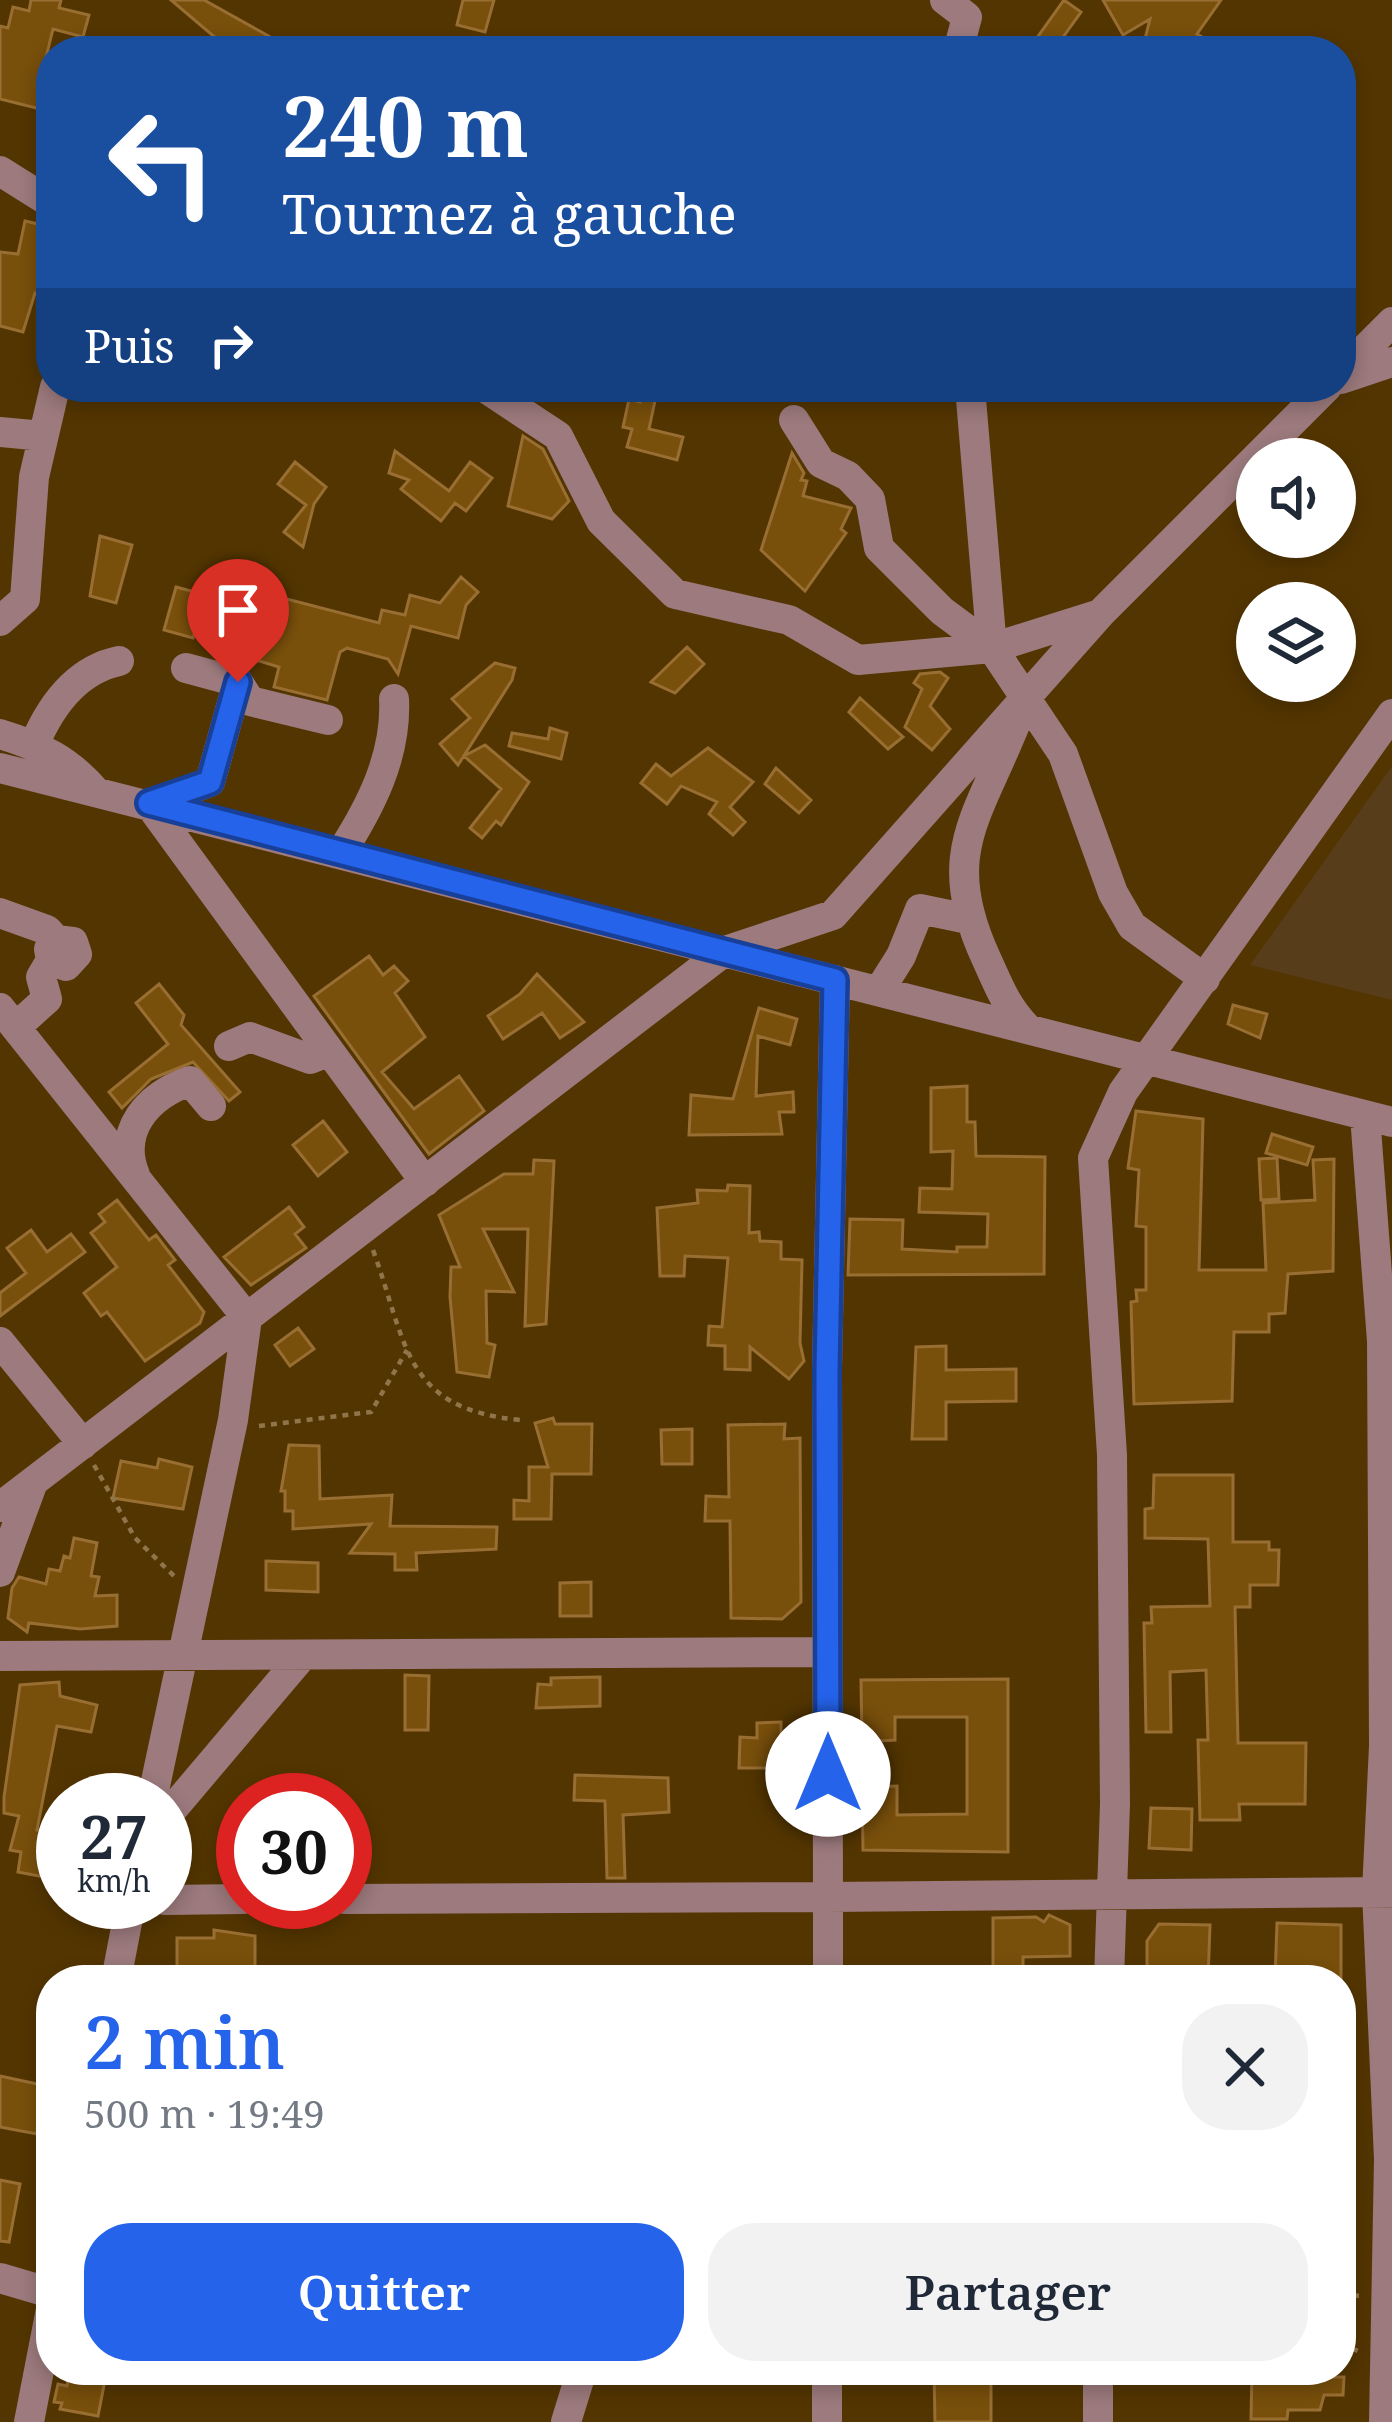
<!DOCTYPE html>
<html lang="fr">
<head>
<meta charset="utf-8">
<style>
	:root { --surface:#fff; --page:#f2f2f3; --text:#1f2937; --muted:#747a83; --accent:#2563eb }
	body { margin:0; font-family:"Noto Serif",serif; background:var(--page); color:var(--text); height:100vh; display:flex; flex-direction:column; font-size:45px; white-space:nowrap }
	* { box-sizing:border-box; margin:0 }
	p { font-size:39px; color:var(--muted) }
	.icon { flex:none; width:66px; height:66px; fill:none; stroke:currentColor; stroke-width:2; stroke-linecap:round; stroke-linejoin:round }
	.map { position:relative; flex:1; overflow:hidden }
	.panel { position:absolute; left:36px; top:1965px; width:1320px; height:420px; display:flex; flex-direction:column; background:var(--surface); border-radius:48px; box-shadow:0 6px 18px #0003 }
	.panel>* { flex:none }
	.hud { position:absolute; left:36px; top:36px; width:1320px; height:366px; border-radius:48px; box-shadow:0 6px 18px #0003; background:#1a4fa0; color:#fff; overflow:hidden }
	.controls { position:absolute; left:1236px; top:438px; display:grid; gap:24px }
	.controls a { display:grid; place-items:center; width:120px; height:120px; border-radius:50%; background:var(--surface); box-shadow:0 6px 18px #0003; font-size:60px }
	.speed { position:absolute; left:36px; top:1773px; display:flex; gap:24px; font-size:60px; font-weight:700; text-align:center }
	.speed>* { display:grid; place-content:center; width:156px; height:156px; border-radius:50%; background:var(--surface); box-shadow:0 6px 18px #0003; line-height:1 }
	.speed small { font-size:30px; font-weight:400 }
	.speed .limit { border:18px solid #d22; background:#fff; color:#111 }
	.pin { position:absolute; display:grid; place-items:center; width:102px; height:102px; color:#fff; margin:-123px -51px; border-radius:50% 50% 50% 0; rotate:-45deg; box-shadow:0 0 12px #0007 }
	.pin .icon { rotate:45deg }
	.me { position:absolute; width:132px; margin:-66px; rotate:0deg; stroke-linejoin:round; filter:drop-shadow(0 0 9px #0008) }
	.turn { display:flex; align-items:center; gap:42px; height:252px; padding:0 48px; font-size:54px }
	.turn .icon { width:156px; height:156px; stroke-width:2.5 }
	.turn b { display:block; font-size:84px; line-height:102px }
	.then { display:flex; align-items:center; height:114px; padding:0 48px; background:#0003; gap:24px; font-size:45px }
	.round { display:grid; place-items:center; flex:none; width:126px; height:126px; border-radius:48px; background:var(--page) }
	.head { display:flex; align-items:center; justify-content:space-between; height:204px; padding:0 48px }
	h1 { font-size:72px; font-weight:600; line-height:90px; color:var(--accent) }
	.cta { display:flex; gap:24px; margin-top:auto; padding:24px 48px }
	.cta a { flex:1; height:138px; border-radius:48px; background:var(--accent); color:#fff; font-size:48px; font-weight:600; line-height:138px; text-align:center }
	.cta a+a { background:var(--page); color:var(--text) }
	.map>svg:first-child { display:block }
	.built { fill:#573d19 }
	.building { fill:#784f0b; stroke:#996e32; stroke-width:3 }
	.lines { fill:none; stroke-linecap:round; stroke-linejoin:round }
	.path { stroke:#91754a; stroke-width:4.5; stroke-dasharray:6 6; stroke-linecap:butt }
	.minor { stroke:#9c7a7d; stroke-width:30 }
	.route-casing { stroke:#184099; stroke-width:30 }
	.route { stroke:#2563eb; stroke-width:21 }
</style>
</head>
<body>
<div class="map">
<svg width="1392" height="2422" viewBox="0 0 1392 2422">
	<rect width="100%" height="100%" fill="#533501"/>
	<path class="built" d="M1392 766V1000L1250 965Z"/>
	<path class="building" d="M31 0H61L59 8 89 15 83 37 53 29 40 82 47 83 40 109 0 99V26L8 28 13 7 29 11Z
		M171 0H204L274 39 267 51H231Z
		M463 0H494L485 32 457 25Z
		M1064 0 1081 12 1053 51H1046L1034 42Z
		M1103 0H1221L1197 34 1202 37 1192 51 1174 47 1142 51 1150 19 1123 35Z
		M25 221 51 227V260L42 295 35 293 23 332 0 326V252L18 254Z
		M642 392 656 396 649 429 683 437 677 460 627 447 632 429 623 427 629 399 640 402Z
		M523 436 543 449 569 501 552 519 508 506Z
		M395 451 449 491 470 462 492 478 466 511 455 503 441 521 401 489 409 480 389 473Z
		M792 453 804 473 801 480 807 481 803 496 851 508 841 529 846 533 805 591 761 550Z
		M295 462 326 487 314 504 303 547 284 532 306 505 278 484Z
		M100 536 132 545 116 603 90 596Z
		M461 577 478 592 466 605 458 638 411 626 398 674 388 659 347 648 340 652 327 700 274 687 279 667 256 660 259 651 244 647 260 592 379 623 382 610 405 615 410 595 440 603Z
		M176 587 206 595 193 638 164 630Z
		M687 647 704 664 675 693 651 682Z
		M495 663 515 668 512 680 458 765 440 744 470 718 452 699Z
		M940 672 948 678 930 706 950 729 932 750 905 727 922 689 914 683 920 674Z
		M860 698 903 737 888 749 849 712Z
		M550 728 567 733 561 759 509 746 512 733 548 739Z
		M485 745 529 782 501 825 496 821 482 838 470 828 501 789 464 756Z
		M708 748 753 782 730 807 745 822 733 835 709 814 717 802 681 786 667 804 641 783 656 764 671 776Z
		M776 768 811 800 799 813 765 784Z
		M369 956 383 975 394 966 408 981 395 993 425 1037 382 1072 414 1109 459 1076 484 1111 429 1154 314 996Z
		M537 974 584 1022 560 1038 542 1013 503 1039 488 1016 520 994Z
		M159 984 184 1015 181 1025 240 1092 229 1101 193 1062 151 1079 122 1108 109 1092 168 1044 136 1003Z
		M1233 1005 1267 1014 1260 1038 1228 1024Z
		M759 1008 797 1019 790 1045 758 1036 756 1096 793 1092 794 1112H779L782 1134 689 1135 691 1095 733 1099Z
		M967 1086V1122H975L976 1156 1045 1157 1044 1274 848 1275 850 1219 903 1220 902 1249 957 1252V1247H987L988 1214 919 1212 920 1188 952 1189 953 1151 931 1152V1088Z
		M1136 1111 1203 1119 1199 1270H1266L1263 1203 1315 1200 1313 1160 1334 1159 1333 1271 1288 1274 1285 1313 1269 1314V1332H1234L1232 1401 1134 1404 1131 1302 1137 1301 1136 1290H1146V1227L1136 1226 1139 1170 1128 1168Z
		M323 1121 347 1152 318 1176 293 1145Z
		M1272 1134 1313 1147 1307 1165 1266 1153Z
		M1277 1158 1279 1199 1261 1200 1259 1159Z
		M534 1160 554 1161 546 1324 525 1326 528 1229H483L514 1292 486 1291 487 1343 495 1345 489 1377 457 1372 450 1297 451 1267H460L439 1215 504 1174H533Z
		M728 1185 750 1186 749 1233 759 1232 760 1241 781 1242V1259L802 1260 800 1343 804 1361 789 1379 750 1347V1370L725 1369V1346L708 1345 709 1326 722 1327 728 1258 685 1256 684 1276H660L657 1208 698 1203 697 1190 727 1191Z
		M117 1200 149 1240 156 1235 175 1260 168 1265 204 1312 200 1323 145 1361 107 1312 101 1316 84 1293 117 1267 91 1233 105 1222 99 1214Z
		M289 1207 304 1227 295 1234 306 1248 251 1285 224 1257Z
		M31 1230 47 1252 71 1234 85 1252 0 1316V1293L26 1273 7 1248Z
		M298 1328 314 1349 290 1366 275 1345Z
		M946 1346V1370L1016 1369V1401L946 1402V1439H912L916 1347Z
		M553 1418 555 1424H592L591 1474H552L551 1519H514V1500L529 1501V1467H548L535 1423Z
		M785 1424 784 1439 800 1438 801 1602 782 1619 731 1618 730 1521H705L706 1496 729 1497 728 1425Z
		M692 1429V1464H662L661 1430Z
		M289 1445 319 1446 320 1499 392 1495 390 1526 497 1527 496 1549 416 1553 417 1570H395V1554L350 1553 371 1524 293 1529V1511H285V1491H281Z
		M159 1459 192 1467 183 1509 113 1498 121 1461 157 1468Z
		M1154 1475H1233V1542H1269V1550H1279L1278 1585H1250V1607H1235L1238 1743H1306L1305 1804H1239L1240 1820H1200L1198 1740H1208L1206 1670 1170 1672 1171 1732H1146L1144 1623H1152L1151 1607 1210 1606 1208 1539 1145 1538V1509L1153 1508Z
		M74 1538 97 1543 91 1576 99 1577 95 1596 117 1595V1626L80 1629 29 1623 27 1632 8 1618 12 1588 19 1577 46 1584 49 1569 60 1571 64 1556 70 1558Z
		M266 1561 318 1563V1592L266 1590Z
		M591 1582V1616H560V1583Z
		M405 1675 429 1676 428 1730H405Z
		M600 1677V1706L536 1708 538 1684 551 1685V1678Z
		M1008 1679V1852L863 1850 862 1787 897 1786V1815L967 1814V1717H895V1740L862 1742 861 1680Z
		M59 1682 60 1696 97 1705 91 1732 57 1726 37 1830 63 1835 60 1880 18 1872 21 1852 10 1850 19 1816 4 1813V1797L20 1685Z
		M781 1722V1756H773V1768H739L740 1737 757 1738V1723Z
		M575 1775 668 1778 669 1812 623 1815 625 1878H607L605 1801 574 1800Z
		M1151 1808 1192 1809 1191 1850 1149 1848Z
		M1049 1915 1070 1925V1956L1023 1957V1980H993V1918L1036 1917 1044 1922Z
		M1277 1923 1341 1925V1980H1275Z
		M1159 1924 1210 1925 1208 1980H1147V1941Z
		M214 1930 255 1936V1980H177V1938H214Z
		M0 2076 51 2087V2128L38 2124 37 2134 0 2127Z
		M0 2180 20 2184 9 2242 0 2241Z
		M70 2370H107L98 2416 60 2409 62 2403 54 2402 58 2384 67 2386Z
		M934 2370H960L961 2379H991V2422H935Z
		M1252 2370 1325 2371V2377H1344L1343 2395H1324L1320 2410H1288L1287 2419H1251Z"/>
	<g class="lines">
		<path class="path" d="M373 1250C407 1343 403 1409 520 1420
			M259 1426 371 1412 407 1350
			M94 1465 135 1538 174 1576
			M1341 2295 1363 2296
			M1341 2344 1358 2351"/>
		<path class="minor" d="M945 0 967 17 958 51
			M0 171 51 203
			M1341 373 1392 322
			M1341 379 1392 362
			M484 387 558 436 601 521 675 594 789 620 858 660 992 648 1100 614
			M970 387 992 648
			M794 420 821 463 848 476 870 499 879 548 942 611 992 648 1063 754 1113 893 1132 926 1205 979
			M0 432 43 436
			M0 621 25 599 34 477 55 387
			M186 668 238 682 210 782 149 804 425 1182
			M238 682 250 701 328 720
			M1016 722C978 818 938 854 986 958 999 986 1006 1007 1028 1029
			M0 734C40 746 69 760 96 792
			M34 745C50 707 76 670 119 661
			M0 768 1392 1122
			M340 854C370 808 397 756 394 699
			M0 913 47 930 56 940 73 942 77 954 66 966 51 960 49 949 56 940
			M879 991 901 956 920 909 968 919
			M0 1008 247 1318 233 1420 152 1800
			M16 1027 47 999 41 977 51 960
			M229 1046 250 1037 310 1059 328 1052
			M1365 1115 1382 1341 1384 1746 1377 1892 1389 2159 1384 2422
			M135 1175C117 1131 147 1096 190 1081L211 1106
			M0 1342 83 1444
			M0 1507 725 951 833 915 1100 614 1327 387
			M0 1572 33 1482
			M0 1656 827 1652
			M165 1818 303 1655
			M345 1899 828 1897 827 1369 835 980
			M165 1900 243 1899
			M116 1980 131 1902
			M828 1980V1897L1392 1892
			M1109 1980 1115 1804 1112 1455 1093 1158 1123 1092 1392 714
			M0 2278 51 2293
			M29 2422 51 2309
			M566 2422 582 2370
			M827 2422V2370
			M1098 2422V2370"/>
	</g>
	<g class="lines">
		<g class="route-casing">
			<path id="route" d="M238 682 210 782 149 803 835 980 827 1369 828 1774"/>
		</g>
		<use href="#route" class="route"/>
	</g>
</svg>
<div class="controls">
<a><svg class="icon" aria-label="sound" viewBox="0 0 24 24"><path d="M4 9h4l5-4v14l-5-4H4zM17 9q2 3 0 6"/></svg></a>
<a><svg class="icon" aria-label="layers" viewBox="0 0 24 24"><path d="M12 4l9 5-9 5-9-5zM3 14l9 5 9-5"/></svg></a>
</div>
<div class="speed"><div>27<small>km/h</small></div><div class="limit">30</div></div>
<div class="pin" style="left:238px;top:682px;background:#d93025"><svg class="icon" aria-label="arrive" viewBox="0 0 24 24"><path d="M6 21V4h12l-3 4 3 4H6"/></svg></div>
<svg class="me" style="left:828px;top:1774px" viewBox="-20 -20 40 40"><circle r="19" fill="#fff"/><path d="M0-13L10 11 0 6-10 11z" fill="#2563eb"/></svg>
<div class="hud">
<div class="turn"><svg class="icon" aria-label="left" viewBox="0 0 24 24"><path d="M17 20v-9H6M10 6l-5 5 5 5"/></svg><div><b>240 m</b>Tournez à gauche</div></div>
<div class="then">Puis<svg class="icon" aria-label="right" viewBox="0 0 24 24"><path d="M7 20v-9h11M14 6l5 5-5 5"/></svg></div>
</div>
<section class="panel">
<div class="head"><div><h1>2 min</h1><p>500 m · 19:49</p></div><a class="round"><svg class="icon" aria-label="close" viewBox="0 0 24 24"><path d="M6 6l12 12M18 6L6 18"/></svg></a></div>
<div class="cta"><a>Quitter</a><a>Partager</a></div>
</section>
</div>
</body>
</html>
